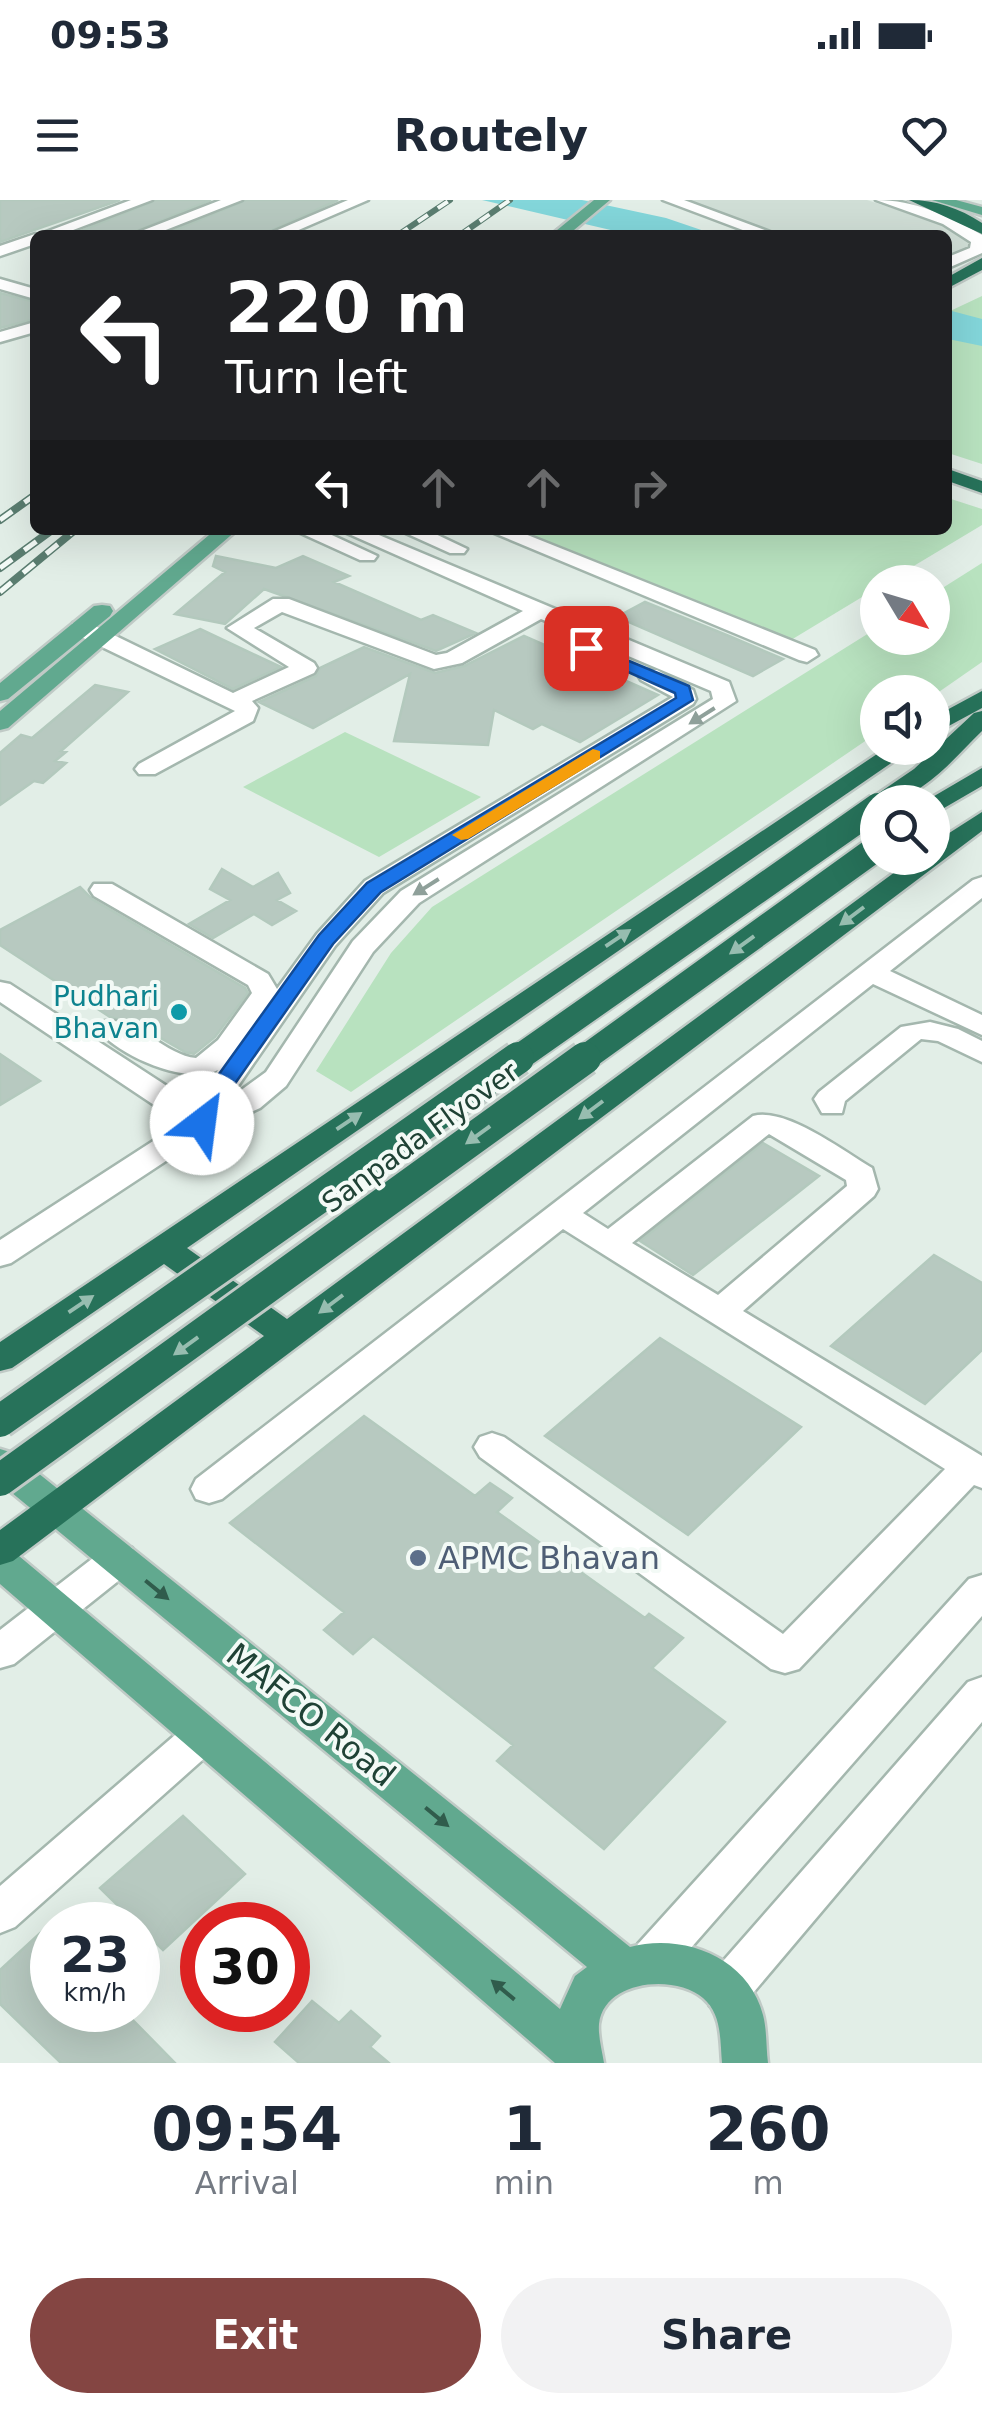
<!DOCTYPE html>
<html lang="en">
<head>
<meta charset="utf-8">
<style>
	:root { --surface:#fff; --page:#f2f2f3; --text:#1f2937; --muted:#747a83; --accent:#844542 }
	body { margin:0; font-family:"DejaVu Sans",sans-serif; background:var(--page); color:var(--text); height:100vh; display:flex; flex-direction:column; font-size:38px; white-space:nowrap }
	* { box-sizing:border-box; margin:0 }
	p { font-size:32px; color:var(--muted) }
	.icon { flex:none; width:55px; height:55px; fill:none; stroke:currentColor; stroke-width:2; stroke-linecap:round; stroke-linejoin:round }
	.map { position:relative; height:1863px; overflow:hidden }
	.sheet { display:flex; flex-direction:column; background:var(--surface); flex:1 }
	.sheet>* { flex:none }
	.hud { position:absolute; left:30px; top:30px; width:922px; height:305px; border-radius:15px; box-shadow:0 10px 40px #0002; background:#202124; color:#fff; overflow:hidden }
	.needle { width:65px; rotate:128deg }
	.buttons { position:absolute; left:860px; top:365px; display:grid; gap:20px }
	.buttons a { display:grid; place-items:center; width:90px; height:90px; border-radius:50%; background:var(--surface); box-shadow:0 10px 40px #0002; font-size:50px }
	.speed { position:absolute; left:30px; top:1702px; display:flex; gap:20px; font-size:50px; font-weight:700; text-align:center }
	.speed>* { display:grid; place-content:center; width:130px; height:130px; border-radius:50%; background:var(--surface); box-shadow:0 10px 40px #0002; line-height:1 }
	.speed small { font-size:25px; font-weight:400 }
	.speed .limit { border:15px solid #d22; background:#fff; color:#111 }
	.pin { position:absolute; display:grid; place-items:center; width:85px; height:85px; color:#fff; margin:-42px; border-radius:20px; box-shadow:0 5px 15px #0006 }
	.me { position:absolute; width:110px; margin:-55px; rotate:30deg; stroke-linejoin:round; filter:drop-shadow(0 0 8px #0008) }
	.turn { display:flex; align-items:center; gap:35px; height:210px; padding:0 30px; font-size:45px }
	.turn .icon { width:130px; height:130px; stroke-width:2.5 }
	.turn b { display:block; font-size:70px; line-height:85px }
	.lanes { display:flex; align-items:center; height:95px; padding:0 30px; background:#0003; justify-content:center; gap:50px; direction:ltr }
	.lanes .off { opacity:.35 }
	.eta { display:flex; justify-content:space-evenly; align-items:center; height:170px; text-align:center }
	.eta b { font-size:60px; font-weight:700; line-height:70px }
	.primary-button { display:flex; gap:20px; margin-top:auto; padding:20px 30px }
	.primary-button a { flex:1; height:115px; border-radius:60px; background:var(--accent); color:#fff; font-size:40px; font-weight:700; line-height:115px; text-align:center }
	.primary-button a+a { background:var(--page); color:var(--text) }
	.status { display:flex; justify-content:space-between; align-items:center; height:70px; padding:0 50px; background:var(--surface); direction:ltr }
	.status svg { height:28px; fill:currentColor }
	header { display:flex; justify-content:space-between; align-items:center; height:130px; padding:0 30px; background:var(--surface); font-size:45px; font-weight:700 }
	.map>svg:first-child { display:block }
	.built { fill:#d0ded6 }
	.green { fill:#b8e2bf }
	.water { fill:#83d6da }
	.building { fill:#b7c9c0; stroke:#b3c9bd; stroke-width:2.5 }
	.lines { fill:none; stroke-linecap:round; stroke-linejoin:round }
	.minor-casing { stroke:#a4b7ae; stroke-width:5 }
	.major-casing { stroke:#c0cac6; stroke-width:5 }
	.highway-casing { stroke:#c0cac6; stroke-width:5 }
	.minor { fill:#fff; fill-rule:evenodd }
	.major { fill:#61a98f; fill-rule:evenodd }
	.highway { fill:#27725a; fill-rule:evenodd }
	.rail-far1-casing { stroke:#5a7d70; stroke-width:6 }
	.rail-casing { stroke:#5a7d70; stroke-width:8 }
	.rail-far1 { stroke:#f3faf6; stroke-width:4; stroke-dasharray:12; stroke-linecap:butt }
	.rail { stroke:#f3faf6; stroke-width:5; stroke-dasharray:15; stroke-linecap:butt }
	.highway-bridge-far1-casing { stroke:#c0cac6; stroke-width:30; stroke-linecap:butt }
	.highway-bridge-casing { stroke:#c0cac6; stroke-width:38; stroke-linecap:butt }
	.highway-bridge-far1 { stroke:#27725a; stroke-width:26 }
	.highway-bridge { stroke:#27725a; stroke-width:32 }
	.oneway { fill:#8fa09a }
	.oneway2 { fill:#97bdb0 }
	.oneway3 { fill:#305c4c }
	.route { fill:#1a73e8; stroke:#114b97; stroke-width:2.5 }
	.slow { fill:#f59e0b }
	.culture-dot { fill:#0f9aa8; stroke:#f3faf6; stroke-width:4 }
	.service-dot { fill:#5c6f8a; stroke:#f3faf6; stroke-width:4 }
	.labels { text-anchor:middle; stroke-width:8; stroke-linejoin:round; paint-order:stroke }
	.culture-label { font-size:28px; fill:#0d838f; stroke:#f3faf6; text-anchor:end }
	.street-label { font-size:28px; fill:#1f4235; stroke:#f3faf6 }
	.near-service-label { font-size:32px; fill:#4e5e75; stroke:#f3faf6; text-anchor:start }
	.near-street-label { font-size:32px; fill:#1f4235; stroke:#f3faf6 }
</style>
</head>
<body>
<div class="status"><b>09:53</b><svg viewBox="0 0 49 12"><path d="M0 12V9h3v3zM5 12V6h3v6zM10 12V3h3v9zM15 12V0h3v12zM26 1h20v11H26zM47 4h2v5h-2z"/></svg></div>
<header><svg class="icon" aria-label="menu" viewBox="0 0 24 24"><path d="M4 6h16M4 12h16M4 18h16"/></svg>Routely<svg class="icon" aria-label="heart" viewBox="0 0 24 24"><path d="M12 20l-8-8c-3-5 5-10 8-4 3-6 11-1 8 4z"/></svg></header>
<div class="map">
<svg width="982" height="1863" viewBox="0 0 982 1863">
	<rect width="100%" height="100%" fill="#e2eee7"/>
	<path class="built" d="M683 0H867L964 31 970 36 972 49 948 57V35H783Z"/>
	<path class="green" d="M982 96V264L948 253V112Z
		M948 298 982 309V325L887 382H878L877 388 791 440 509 330H948Z
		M982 363V462L933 496 932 492H878L877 533 351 892 316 871 391 753 432 707 877 428 878 438H932L933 394Z
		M345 532 481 597 379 657 243 587Z"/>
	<path class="water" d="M482 0H582L666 18 716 35H632Z
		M948 110 982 119V146L948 139Z"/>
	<path class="building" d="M0 0H120L0 42Z
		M156 0H211L127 35H71Z
		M246 0H338L262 35H163Z
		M0 93 35 102V119L0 128Z
		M216 356 276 368 303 356 349 376 334 382 421 420 433 415 476 433 436 451 264 389 225 424 175 414 225 372 213 366Z
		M645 402 729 436 783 459 753 476 617 417Z
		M200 429 281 467 233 489 155 449Z
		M524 436 658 495 580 542 542 524 533 529 494 510 488 545 394 541 410 474 313 528 259 502 316 476 320 468 364 447 435 473 464 466Z
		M95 485 128 492 61 551 66 552 55 561 66 563 43 583 34 581 0 605V553L21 535 32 538Z
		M222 669 253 687 278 673 290 693 277 700 296 711 272 725 254 714 213 738 189 724 230 700 210 689Z
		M80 687 92 699 245 788 248 793 215 837 194 854 185 852 138 825 110 817 0 745V730Z
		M0 854 40 881 0 905Z
		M763 943 819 976 693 1075 640 1041Z
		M934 1055 982 1083V1150L925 1204 831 1146Z
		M660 1138 801 1227 688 1335 545 1236Z
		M364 1216 475 1296 490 1283 512 1298 497 1312 645 1418 649 1414 683 1438 652 1468 725 1522 604 1649 497 1561 513 1545 373 1436 353 1454 324 1430 344 1412 230 1323Z
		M183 1616 245 1674 163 1750 100 1688Z
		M52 1722V1810H123L175 1863H61L0 1804V1770Z
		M312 1801 339 1823 351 1811 380 1836 370 1847 389 1863H299L275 1842Z"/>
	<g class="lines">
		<g class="minor-casing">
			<path id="minor" d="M131 0H152L60 35H38Z
				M221 0H242L153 35H131Z
				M348 0H368L287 35H266Z
				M663 0H684L778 35H756Z
				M876 0C914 0 950 16 982 35V53L948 68V57L970 48 971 42 943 24Z
				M35 34V44L0 56V46Z
				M0 79 35 89V99L0 89Z
				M35 122V132L0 142V132Z
				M294 330H321L377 356 374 360H360Z
				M340 330H367L729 482 736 501 419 703 373 752 286 886 260 908 213 930 11 1063 0 1066V1040L181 923 0 802V782L10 784 196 905 218 870C187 886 116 855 97 828L101 822C134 813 163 855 196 858L218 840 252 793 248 785 94 696 90 690 94 684H112L268 774 277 789 317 734 365 681 673 497 641 480 638 475 641 470H657L693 490 696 499 693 504 383 693 335 746 229 899 266 872 353 741 401 691 713 499 711 491 541 419 462 463 434 469 282 412 254 428 314 463 317 468 314 473 252 501 258 508 253 521 155 574H139L135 569 139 564 235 511 73 433 70 428 73 423H89L233 493 289 467 227 428 273 399H289L436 455 447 453 523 411Z
				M399 330H427L467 349 464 353H450Z
				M487 330H515L815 450 818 455 807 462 799 460Z
				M982 677V698L890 771 982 815V835L873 784 583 1013 608 1029 753 916C786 907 843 951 872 968L878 989 874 996 743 1111 982 1256V1288L974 1285 799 1469 785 1473 771 1469 480 1257 474 1247 480 1237 492 1233 504 1237 783 1434 945 1269 563 1029 222 1299 209 1303 196 1299 191 1289 196 1279 973 680ZM769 934 846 980 847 986 718 1095 632 1043Z
				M930 822 958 829 982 841V862L938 841 921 839 845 901 842 913H822L814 899 819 892 901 827Z
				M119 1344 132 1348 138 1359 132 1370 14 1464 0 1468V1430L106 1348Z
				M982 1375V1416L668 1774 653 1780 638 1774 631 1759 638 1744 969 1379Z
				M982 1477V1522L742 1806 726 1812 710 1806 704 1791 710 1776 968 1482Z
				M203 1517 217 1523 223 1535 217 1547 15 1727 0 1733V1686L189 1523Z"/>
		</g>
		<g class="major-casing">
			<path id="major" d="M594 0H610L568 35H551Z
				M932 0H956L982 7V15Z
				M215 330H237L8 528 0 530V511Z
				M102 405 110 406 113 411 110 416 8 499 0 501V483L94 406Z
				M0 1249 13 1253 630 1747C683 1733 748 1757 763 1815 767 1830 766 1848 768 1863H722C720 1840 722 1814 703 1798 675 1774 604 1780 599 1824 598 1836 602 1851 604 1863H555L0 1384V1347L13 1351 560 1809 575 1776 587 1767 0 1283Z"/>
		</g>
		<g class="highway-casing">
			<path id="highway" d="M909 0C936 0 959 8 982 23V34Z
				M982 58V70L948 88V77Z
				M948 269 982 281V293L948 281Z
				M982 491V508L932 535V518Z
				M982 511V531C953 559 920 602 878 602V608L873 607 870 602 873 597 914 569 974 513Z
				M886 548H913L187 1048 287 1119 914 658H932V644L982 612V631L13 1361 0 1365V1330L264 1136 164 1064 12 1168 0 1171V1142Z
				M982 568V586L932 615V602H924Z"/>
		</g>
		<use href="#minor" class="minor"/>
		<use href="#major" class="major"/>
		<use href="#highway" class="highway"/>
		<g class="rail-far1-casing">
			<path id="rail-far1" d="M398 35 450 0
				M460 35 510 0"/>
		</g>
		<g class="rail-casing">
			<path id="rail" d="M0 320 35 295
				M0 368 52 330
				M0 392 75 330"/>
		</g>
		<use href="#rail-far1" class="rail-far1"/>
		<use href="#rail" class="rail"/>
		<g class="highway-bridge-far1-casing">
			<path id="highway-bridge-far1" d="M514 861 878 606
				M581 861 878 647"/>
		</g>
		<g class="highway-bridge-casing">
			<path id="highway-bridge" d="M0 1221 518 858
				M0 1280 585 858"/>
		</g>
		<use href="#highway-bridge-far1" class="highway-bridge-far1"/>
		<use href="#highway-bridge" class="highway-bridge"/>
	</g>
	<defs><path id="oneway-solid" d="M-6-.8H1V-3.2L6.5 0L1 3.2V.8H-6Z" transform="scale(2.5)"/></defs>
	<g class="oneway">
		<use href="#oneway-solid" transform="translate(702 516) rotate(148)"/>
		<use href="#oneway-solid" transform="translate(426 687) rotate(148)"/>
	</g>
	<g class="oneway2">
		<use href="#oneway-solid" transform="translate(852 716) rotate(143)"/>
		<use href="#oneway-solid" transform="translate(618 738) rotate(-34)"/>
		<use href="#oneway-solid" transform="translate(742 745) rotate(144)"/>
		<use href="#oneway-solid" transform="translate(591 910) rotate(143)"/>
		<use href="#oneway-solid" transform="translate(349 921) rotate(-34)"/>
		<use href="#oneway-solid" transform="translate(478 935) rotate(144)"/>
		<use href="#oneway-solid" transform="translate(81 1104) rotate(-34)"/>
		<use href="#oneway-solid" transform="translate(331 1104) rotate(143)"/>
		<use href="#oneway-solid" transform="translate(186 1146) rotate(144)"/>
	</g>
	<g class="oneway3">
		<use href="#oneway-solid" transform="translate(157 1390) rotate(39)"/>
		<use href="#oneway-solid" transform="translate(437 1617) rotate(39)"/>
		<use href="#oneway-solid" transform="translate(503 1790) rotate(-140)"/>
	</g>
	<path class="route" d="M586 443 689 486 693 500 381 692 333 744 227 895 211 928H194L191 923 209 888 319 735 367 683 676 498 675 493 581 451 578 448Z"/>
	<path class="slow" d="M593 549 600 551V559L468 639 461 640 452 635Z"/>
	<circle class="culture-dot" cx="179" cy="812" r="10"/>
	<circle class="service-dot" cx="418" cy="1358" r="10"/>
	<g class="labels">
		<g class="culture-label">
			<text x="159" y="806">Pudhari<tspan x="159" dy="32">Bhavan</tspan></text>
		</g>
		<g class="street-label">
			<text transform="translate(420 937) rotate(-36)" y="10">Sanpada Flyover</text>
		</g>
		<g class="near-service-label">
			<text x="438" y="1369">APMC Bhavan</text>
		</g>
		<g class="near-street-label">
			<text transform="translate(311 1515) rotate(39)" y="11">MAFCO Road</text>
		</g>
	</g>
</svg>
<div class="buttons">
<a><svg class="needle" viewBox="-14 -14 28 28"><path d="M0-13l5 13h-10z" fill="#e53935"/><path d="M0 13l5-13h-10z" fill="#747a83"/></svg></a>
<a><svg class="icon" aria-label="sound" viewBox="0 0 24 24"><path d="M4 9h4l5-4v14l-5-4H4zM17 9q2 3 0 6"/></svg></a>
<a><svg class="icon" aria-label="search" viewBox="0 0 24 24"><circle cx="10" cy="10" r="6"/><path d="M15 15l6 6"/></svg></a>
</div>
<div class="speed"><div>23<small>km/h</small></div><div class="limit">30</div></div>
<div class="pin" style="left:586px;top:448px;background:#d93025"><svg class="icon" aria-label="arrive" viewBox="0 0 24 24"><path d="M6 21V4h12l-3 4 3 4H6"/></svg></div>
<svg class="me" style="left:202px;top:923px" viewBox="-20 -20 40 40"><circle r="19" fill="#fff"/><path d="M0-13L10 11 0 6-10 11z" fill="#1a73e8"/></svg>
<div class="hud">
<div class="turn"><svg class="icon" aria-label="left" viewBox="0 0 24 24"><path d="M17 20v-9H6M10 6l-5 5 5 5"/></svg><div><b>220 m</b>Turn left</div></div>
<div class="lanes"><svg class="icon" aria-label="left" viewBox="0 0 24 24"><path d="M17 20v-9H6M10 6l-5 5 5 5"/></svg><svg class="icon off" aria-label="ahead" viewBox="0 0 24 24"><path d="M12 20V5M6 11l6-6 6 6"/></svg><svg class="icon off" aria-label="ahead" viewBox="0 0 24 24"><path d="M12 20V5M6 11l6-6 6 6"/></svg><svg class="icon off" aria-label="right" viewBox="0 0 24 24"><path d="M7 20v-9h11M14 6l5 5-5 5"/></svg></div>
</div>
</div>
<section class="sheet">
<div class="eta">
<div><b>09:54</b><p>Arrival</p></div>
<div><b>1</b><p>min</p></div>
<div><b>260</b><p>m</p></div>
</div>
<div class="primary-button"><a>Exit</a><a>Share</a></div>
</section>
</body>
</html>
